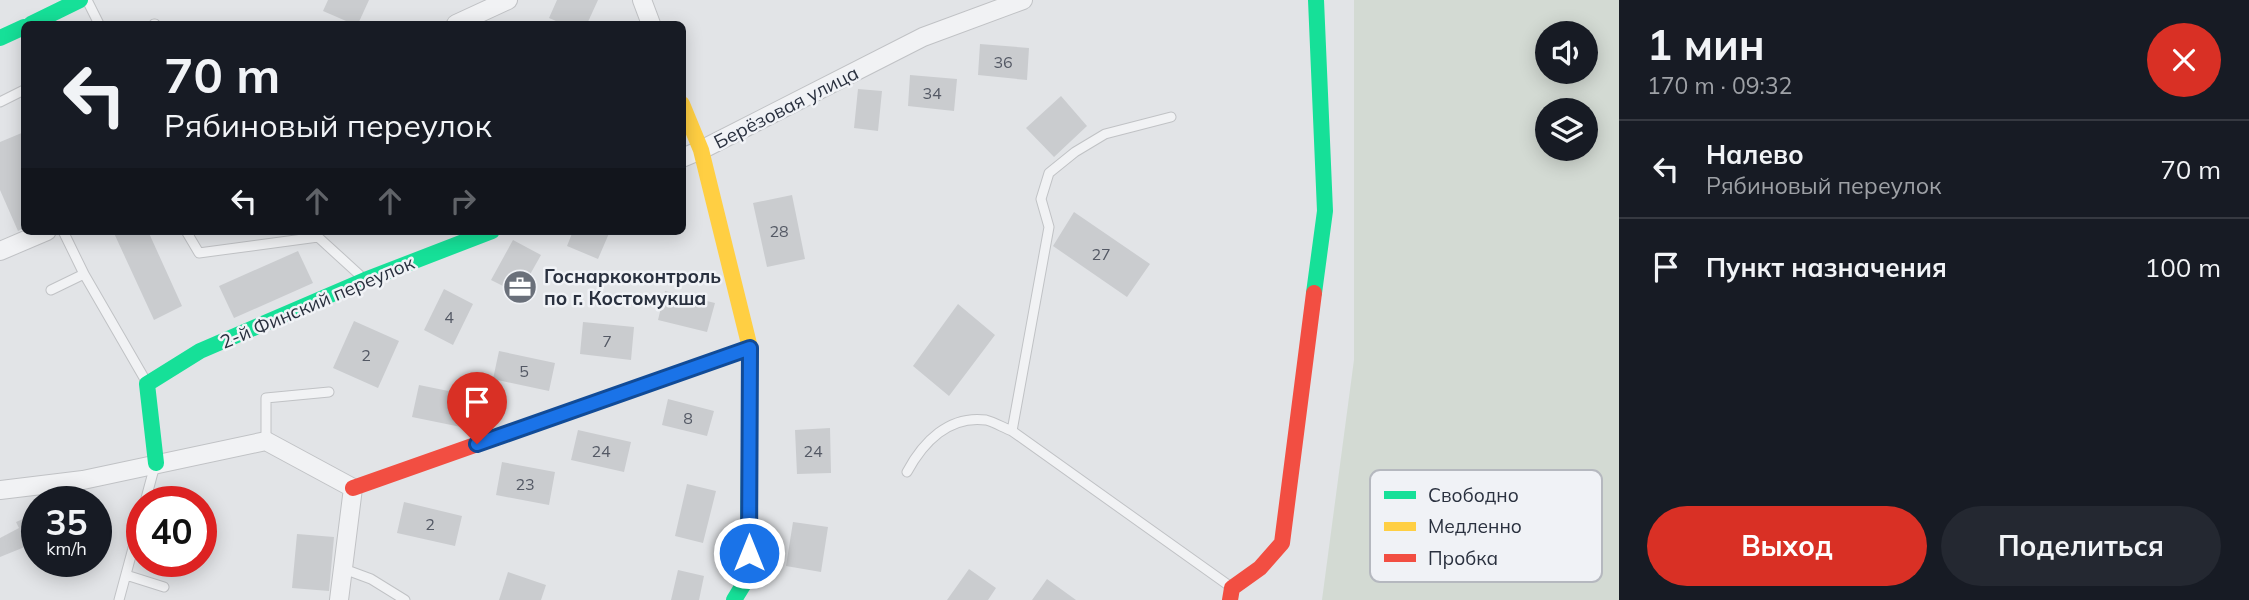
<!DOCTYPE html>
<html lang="ru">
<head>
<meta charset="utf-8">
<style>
	:root { --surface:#171b24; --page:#242831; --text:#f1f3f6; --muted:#9ea1a6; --line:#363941; --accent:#d93025 }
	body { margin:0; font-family:Mulish,sans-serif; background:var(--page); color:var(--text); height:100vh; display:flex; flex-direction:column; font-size:26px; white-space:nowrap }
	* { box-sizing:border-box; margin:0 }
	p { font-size:23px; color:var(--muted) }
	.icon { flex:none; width:38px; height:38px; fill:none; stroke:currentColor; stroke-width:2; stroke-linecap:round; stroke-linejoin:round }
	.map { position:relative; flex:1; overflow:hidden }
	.drawer { display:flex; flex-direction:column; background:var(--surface); width:630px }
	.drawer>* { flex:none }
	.guide { position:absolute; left:21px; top:21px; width:665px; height:214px; border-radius:10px; box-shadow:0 4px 18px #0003; background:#171b24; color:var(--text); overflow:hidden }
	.fabs { position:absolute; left:1535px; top:21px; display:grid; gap:14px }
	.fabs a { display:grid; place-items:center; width:63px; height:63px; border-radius:50%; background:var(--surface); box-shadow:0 4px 18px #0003; font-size:35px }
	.speed { position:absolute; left:21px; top:486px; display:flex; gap:14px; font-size:35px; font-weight:700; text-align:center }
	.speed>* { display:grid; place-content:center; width:91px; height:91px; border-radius:50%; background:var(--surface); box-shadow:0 4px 18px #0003; line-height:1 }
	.speed small { font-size:18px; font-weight:400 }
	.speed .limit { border:10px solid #d22; background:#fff; color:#111 }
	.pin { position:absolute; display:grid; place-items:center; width:60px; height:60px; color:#fff; margin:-72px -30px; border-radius:50% 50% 50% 0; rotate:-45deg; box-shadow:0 0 7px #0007 }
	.pin .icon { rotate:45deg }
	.me { position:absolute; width:77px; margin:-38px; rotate:0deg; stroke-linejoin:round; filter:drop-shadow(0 0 5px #0008) }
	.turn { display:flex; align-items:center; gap:24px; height:147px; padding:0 28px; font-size:32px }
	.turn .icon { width:91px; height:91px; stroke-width:2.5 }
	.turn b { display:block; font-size:49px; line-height:60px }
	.lanes { display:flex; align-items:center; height:66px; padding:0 28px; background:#0003; justify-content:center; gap:35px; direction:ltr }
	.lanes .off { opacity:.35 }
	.round { display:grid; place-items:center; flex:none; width:74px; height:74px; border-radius:37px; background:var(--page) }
	.headline { display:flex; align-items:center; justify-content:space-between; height:119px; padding:0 28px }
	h1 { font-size:42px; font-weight:700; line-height:52px }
	.primary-button { display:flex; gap:14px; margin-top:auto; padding:14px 28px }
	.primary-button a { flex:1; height:80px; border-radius:42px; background:var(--accent); color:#fff; font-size:28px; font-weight:700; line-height:80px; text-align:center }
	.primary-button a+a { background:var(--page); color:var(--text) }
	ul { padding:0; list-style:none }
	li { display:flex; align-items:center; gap:21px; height:98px; padding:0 28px; border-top:2px solid var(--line) }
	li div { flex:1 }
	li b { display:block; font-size:26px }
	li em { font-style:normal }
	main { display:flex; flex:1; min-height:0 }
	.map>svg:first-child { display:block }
	.green { fill:#d3dad3; fill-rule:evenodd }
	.building { fill:#cacccf }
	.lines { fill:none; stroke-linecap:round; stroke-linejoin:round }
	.lane-casing { stroke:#c0c2c5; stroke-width:11 }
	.street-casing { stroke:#c0c2c5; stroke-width:20 }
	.lane { stroke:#f1f2f4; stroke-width:9 }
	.street { stroke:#f1f2f4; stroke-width:18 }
	.fast { stroke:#16e098; stroke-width:16 }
	.slow { stroke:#ffcf43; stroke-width:16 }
	.jam { stroke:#f24e42; stroke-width:16 }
	.route-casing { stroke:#114b97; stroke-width:18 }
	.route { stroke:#1a73e8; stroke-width:12 }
	.labels { text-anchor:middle; stroke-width:5; stroke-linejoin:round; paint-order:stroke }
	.number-label { font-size:16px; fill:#535864 }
	.street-label { font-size:19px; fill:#2a313f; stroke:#f0f2f6 }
	.poi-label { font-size:19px; font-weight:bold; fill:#2a313f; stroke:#f0f2f6; text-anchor:start }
	.key { fill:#f0f2f6; stroke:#b5b8bf; stroke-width:2 }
	.key-label { font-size:19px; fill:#2a313f }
</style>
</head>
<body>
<main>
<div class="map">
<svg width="1619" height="600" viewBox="0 0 1619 600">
	<rect width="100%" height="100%" fill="#e2e4e7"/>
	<path class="green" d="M1354 0H1619V600H1322L1354 360ZM1547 33H1586V72H1547ZM1547 110H1586V149H1547Z"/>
	<path class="building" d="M328 0H369L358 24H353L323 11Z
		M557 0H598L587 24H563L549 18Z
		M980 44 1029 48 1027 80 978 75Z
		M910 75 957 79 954 111 908 106Z
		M858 89 882 91 878 131 854 128Z
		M1061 96 1087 126 1054 157 1026 128Z
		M24 132V228L18 231 0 190V142Z
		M792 195 805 259 767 267 753 203Z
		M1074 212 1150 264 1127 297 1053 246Z
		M113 231H148L182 306 154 320Z
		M573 231H610L598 259 567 246Z
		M513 240 541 255 519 294 491 280Z
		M298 251 313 283 234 318 219 286Z
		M444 289 473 304 453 345 424 330Z
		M665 291 715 303 707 332 658 320Z
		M958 304 995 335 949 396 913 366Z
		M354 321 399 341 378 388 333 368Z
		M583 322 634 327 631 360 580 354Z
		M499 351 555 363 549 391 493 379Z
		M419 385 473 396 466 428 412 417Z
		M668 399 714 411 707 436 662 425Z
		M830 428 831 473 797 474 795 430Z
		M578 430 631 442 624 472 571 460Z
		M502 462 555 472 549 505 496 495Z
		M687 484 716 491 703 543 675 536Z
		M404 502 462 516 455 546 397 533Z
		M37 513V542L0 557V538L19 528 16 522Z
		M793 522 828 527 821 572 786 566Z
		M297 534 334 537 329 591 292 588Z
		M969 569 996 588 988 600H947Z
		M678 570 704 576 699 600H671Z
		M508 572 546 585 541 600H499Z
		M1047 579 1076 600H1032Z"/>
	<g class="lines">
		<g class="lane-casing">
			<path id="lane" d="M87 0 99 24
				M154 24H155
				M0 102 24 90
				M63 231 84 274 147 383
				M186 231 199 253 318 237 364 279
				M51 290 84 274
				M1012 431 1049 227 1041 199 1049 173 1075 152 1105 134 1171 117
				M266 441V398L329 392
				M907 472C923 442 949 415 986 420 994 422 1004 428 1012 431L1231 587
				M145 502 155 465
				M344 569 371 579 405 600
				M126 575 164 587
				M119 600 142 515"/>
		</g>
		<g class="street-casing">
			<path id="street" d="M642 0 651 24
				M456 24 508 0
				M682 158 701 150 923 37 1023 0
				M0 251 47 231
				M0 490 83 480 266 441 353 488 339 600"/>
		</g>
		<use href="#lane" class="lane"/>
		<use href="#street" class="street"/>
		<path class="fast" d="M31 24 80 0
			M0 38 24 27
			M1314 293 1325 211 1316 0
			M156 463 147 384 200 351 365 280 492 231
			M734 600 748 577 749 457"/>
		<path class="slow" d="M682 104 701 150 750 348 749 457"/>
		<path class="jam" d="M353 488 750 348
			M1230 600 1232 588 1260 568 1282 543 1314 293"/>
	</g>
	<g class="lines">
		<g class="route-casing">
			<path id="route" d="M477 444 750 348 749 553"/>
		</g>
		<use href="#route" class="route"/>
	</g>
	<defs>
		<g id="office-disc" transform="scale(1.75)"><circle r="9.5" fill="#6a707a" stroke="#f0f2f6"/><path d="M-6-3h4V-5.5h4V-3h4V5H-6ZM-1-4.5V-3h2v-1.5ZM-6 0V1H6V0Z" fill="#fff"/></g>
	</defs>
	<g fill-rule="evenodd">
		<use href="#office-disc" x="520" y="287"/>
	</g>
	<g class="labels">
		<g class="number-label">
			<text x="1003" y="68">36</text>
			<text x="932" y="99">34</text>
			<text x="779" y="237">28</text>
			<text x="1101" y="260">27</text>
			<text x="449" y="323">4</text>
			<text x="607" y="347">7</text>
			<text x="366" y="361">2</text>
			<text x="524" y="377">5</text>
			<text x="688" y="424">8</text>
			<text x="601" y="457">24</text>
			<text x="813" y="457">24</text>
			<text x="525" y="490">23</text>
			<text x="430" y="530">2</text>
		</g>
		<g class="street-label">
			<text transform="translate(786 107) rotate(-27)" y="7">Берёзовая улица</text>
			<text transform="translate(317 302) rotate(-23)" y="7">2-й Финский переулок</text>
		</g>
		<g class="poi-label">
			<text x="544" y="283">Госнаркоконтроль<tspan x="544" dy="22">по г. Костомукша</tspan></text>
		</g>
	</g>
	<rect x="1370" y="470" width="232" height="112" rx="10" class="key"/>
	<rect x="1384" y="491" width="32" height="8" fill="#16e098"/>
	<rect x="1384" y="522" width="32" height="9" fill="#ffcf43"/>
	<rect x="1384" y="554" width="32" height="8" fill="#f24e42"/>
	<g class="key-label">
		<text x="1428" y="502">Свободно</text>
		<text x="1428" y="533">Медленно</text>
		<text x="1428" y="565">Пробка</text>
	</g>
</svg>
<div class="fabs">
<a><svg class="icon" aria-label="sound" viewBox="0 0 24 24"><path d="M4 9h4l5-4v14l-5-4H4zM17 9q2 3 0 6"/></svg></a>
<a><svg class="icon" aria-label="layers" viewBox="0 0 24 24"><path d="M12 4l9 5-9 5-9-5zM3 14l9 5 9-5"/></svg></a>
</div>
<div class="speed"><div>35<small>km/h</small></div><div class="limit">40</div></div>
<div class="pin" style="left:477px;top:444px;background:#d93025"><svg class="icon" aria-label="arrive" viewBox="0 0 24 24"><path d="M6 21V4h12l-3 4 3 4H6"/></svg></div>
<svg class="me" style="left:749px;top:553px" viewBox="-20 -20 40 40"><circle r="17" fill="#1a73e8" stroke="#fff" stroke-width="3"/><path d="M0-11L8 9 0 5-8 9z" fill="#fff"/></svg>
<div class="guide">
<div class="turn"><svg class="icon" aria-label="left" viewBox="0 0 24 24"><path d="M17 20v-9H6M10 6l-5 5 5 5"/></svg><div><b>70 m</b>Рябиновый переулок</div></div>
<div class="lanes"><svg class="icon" aria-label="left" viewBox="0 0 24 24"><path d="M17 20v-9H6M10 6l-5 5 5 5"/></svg><svg class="icon off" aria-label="ahead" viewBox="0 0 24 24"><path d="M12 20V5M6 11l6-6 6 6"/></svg><svg class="icon off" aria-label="ahead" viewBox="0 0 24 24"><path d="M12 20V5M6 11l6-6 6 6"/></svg><svg class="icon off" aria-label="right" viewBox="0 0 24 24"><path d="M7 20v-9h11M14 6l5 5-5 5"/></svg></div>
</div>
</div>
<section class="drawer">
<div class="headline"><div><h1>1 мин</h1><p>170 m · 09:32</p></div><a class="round" style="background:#d93025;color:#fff"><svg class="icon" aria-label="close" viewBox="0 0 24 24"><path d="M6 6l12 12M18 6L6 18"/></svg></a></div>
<ul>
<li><svg class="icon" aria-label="left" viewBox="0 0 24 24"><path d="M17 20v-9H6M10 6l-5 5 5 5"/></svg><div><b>Налево</b><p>Рябиновый переулок</p></div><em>70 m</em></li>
<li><svg class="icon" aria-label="arrive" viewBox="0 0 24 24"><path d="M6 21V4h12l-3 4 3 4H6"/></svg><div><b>Пункт назначения</b></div><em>100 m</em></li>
</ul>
<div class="primary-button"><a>Выход</a><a>Поделиться</a></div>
</section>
</main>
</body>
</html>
